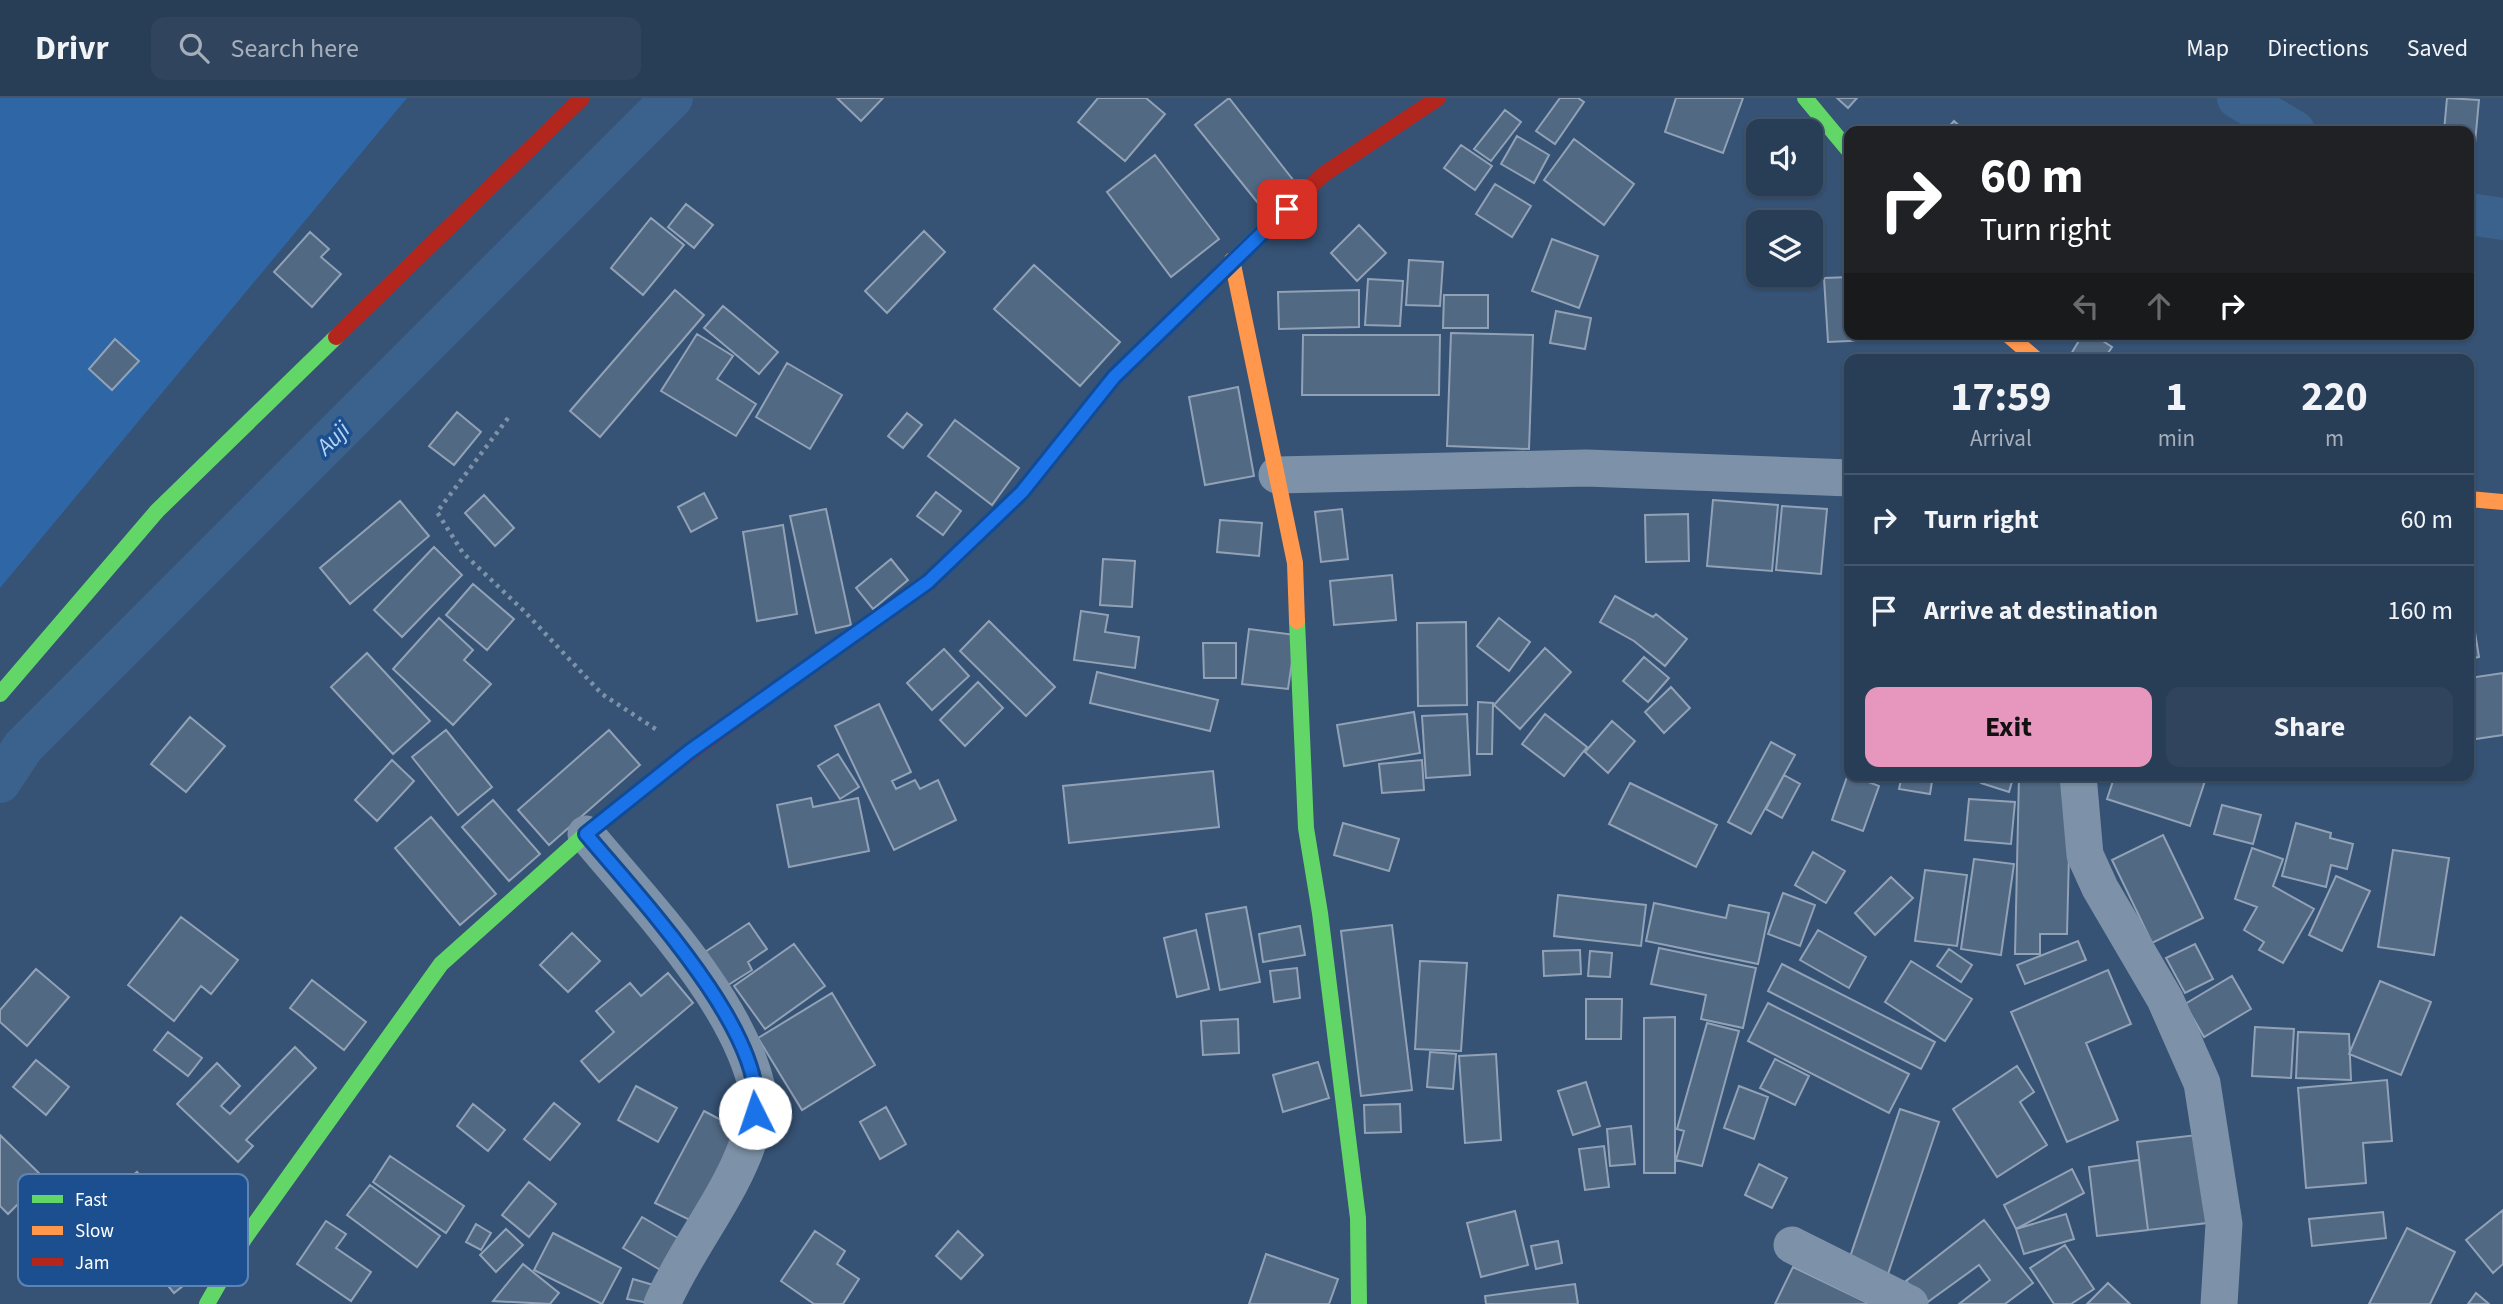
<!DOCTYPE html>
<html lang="en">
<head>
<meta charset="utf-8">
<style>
	:root { --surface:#283e57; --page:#30455d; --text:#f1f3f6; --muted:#a5aeba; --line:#44576d; --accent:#e797bd }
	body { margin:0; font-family:"Source Sans 3",sans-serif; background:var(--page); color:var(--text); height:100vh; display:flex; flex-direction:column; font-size:26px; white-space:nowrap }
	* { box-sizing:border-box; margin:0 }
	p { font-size:23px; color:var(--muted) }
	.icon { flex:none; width:38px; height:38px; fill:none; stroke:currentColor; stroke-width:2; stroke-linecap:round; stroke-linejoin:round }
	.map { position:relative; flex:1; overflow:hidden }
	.drawer { position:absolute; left:1844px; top:256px; width:630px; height:427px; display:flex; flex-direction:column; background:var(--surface); border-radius:14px; box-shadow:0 2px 5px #0004,0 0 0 2px var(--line) }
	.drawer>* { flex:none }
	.hud { position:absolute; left:1844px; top:28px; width:630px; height:214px; border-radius:14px; box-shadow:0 2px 5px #0004,0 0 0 2px var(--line); background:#202124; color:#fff; overflow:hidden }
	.tools { position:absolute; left:1746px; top:21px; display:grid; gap:14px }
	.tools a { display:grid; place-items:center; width:77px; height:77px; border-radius:14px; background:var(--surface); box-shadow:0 2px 5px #0004,0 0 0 2px var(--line); font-size:35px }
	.pin { position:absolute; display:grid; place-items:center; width:60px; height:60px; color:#fff; margin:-30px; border-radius:14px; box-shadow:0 4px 10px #0006 }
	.me { position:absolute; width:77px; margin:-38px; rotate:356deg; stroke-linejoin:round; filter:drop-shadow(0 0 5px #0008) }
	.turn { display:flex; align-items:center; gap:24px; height:147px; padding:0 21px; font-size:32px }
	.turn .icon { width:91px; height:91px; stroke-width:2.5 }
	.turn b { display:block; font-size:49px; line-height:60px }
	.lanes { display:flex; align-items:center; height:66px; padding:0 21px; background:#0003; justify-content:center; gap:35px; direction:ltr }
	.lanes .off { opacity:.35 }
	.eta { display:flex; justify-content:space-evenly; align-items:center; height:119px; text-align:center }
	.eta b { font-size:42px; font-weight:700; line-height:49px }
	.button { display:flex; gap:14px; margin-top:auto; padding:14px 21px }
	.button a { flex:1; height:80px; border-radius:14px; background:var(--accent); color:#111; font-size:28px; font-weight:700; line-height:80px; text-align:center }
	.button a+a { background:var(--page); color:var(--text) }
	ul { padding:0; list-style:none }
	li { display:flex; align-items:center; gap:21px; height:91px; padding:0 21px; border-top:2px solid var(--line) }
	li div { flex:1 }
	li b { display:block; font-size:26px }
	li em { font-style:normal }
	header { display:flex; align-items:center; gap:42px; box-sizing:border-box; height:98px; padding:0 35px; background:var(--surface); border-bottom:2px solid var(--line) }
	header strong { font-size:33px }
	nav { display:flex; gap:38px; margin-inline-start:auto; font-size:24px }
	.search { width:490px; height:63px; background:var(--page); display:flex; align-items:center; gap:18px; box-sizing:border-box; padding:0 24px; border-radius:14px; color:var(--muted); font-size:26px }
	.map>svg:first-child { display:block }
	.green { fill:#2f66a5 }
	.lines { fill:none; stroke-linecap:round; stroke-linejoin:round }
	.canal { stroke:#3b618d; stroke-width:42 }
	.building { fill:#526984; stroke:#92a2b6; stroke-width:2 }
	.path { stroke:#7d92a8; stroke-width:4.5; stroke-dasharray:3.5 5; stroke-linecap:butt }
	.street { stroke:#7d92a8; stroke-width:37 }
	.fast { stroke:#63d668; stroke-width:16 }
	.slow { stroke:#ff974d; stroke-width:16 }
	.jam { stroke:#b3261e; stroke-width:16 }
	.route-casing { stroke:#114b97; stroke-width:18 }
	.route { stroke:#1a73e8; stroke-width:12 }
	.labels { text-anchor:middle; stroke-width:7; stroke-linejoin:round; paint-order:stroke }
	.water-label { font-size:24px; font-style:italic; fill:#b5d3f5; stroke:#1b4f8f }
	.key { fill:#1b4f8f; stroke:#5f84b1; stroke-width:2 }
	.key-label { font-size:19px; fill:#fff }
</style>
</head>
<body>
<header>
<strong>Drivr</strong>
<div class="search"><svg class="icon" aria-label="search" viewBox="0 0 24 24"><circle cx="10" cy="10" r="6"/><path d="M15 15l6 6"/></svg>Search here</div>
<nav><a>Map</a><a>Directions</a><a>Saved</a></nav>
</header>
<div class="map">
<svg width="2503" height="1206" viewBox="0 0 2503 1206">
	<rect width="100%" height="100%" fill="#365274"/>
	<path class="green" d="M0 0H407L0 490Z"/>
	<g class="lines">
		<path class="canal" d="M2238 0 2294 33
			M2469 116 2503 121
			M0 684 23 649 672 0"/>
	</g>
	<path class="building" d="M837 0H883L861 23Z
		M1098 0H1146L1165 16 1125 63 1078 24Z
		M1229 0 1294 83 1262 110 1195 27Z
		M1560 0H1578L1584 4 1555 46 1536 33Z
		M1676 0H1743L1723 55 1665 34Z
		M1837 0H1857L1848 10Z
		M2447 0 2479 2 2475 45 2469 44V33H2444Z
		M1505 12 1521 24 1491 63 1474 51Z
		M1954 23 1965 33H1945Z
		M1517 38 1549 57 1534 85 1501 66Z
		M1574 41 1634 86 1604 127 1544 82Z
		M1461 47 1492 68 1475 92 1444 70Z
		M1155 57 1219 141 1171 179 1107 94Z
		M1495 86 1531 108 1512 139 1476 116Z
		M686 106 713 127 694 150 668 129Z
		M651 120 684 147 643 197 611 170Z
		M1359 127 1386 155 1357 183 1331 155Z
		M924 133 945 154 887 215 865 193Z
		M310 134 329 151 321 159 341 176 312 209 274 174Z
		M1552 141 1598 158 1579 210 1532 193Z
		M1409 162 1443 164 1440 208 1406 207Z
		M1034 167 1120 244 1080 288 994 211Z
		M1850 179V236H1892V241L1828 244 1824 180Z
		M1368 181 1403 183 1400 228 1365 227Z
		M675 192 704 217 600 339 570 313Z
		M1359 192V229L1279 231 1278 194Z
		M1444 197H1488V230H1443Z
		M723 208 778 254 759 276 704 230Z
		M1556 213 1591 220 1585 251 1550 245Z
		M1451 235 1533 237 1529 351 1447 348Z
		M697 236 733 258 717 281 756 306 736 338 661 293Z
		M2083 236H2092L2112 249 2104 261H2068Z
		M1303 237H1440L1439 297H1302Z
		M115 241 139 263 112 292 89 271Z
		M787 265 842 297 810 351 756 319Z
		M1238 289 1254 378 1205 387 1189 299Z
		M457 314 481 334 454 367 429 348Z
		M907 315 922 327 903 350 888 338Z
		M955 322 1019 370 992 407 928 358Z
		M936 394 961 413 943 437 917 418Z
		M704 395 717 420 691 434 678 409Z
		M484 397 514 430 495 448 465 415Z
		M1713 402 1778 407 1772 473 1707 468Z
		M400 403 429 438 350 506 320 470Z
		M1782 408 1827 411 1821 476 1776 472Z
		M826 411 851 527 816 535 790 418Z
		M1342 411 1348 461 1321 464 1315 414Z
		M1688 416 1689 463 1646 464 1645 417Z
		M1220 422 1262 425 1259 458 1217 454Z
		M783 427 797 516 757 523 743 434Z
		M434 449 462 477 402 539 374 512Z
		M891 461 908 482 873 511 856 490Z
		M1103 461 1135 463 1132 509 1100 507Z
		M1392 477 1396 522 1334 527 1330 483Z
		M473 486 514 521 487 552 446 517Z
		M1615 498 1653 519 1656 516 1687 541 1665 568 1634 543 1600 524Z
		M1081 513 1108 517 1105 534 1139 539 1135 570 1074 562Z
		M439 520 473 552 464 562 491 586 453 627 393 571Z
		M1499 520 1530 544 1509 573 1477 548Z
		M2469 522H2473L2479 559 2469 561Z
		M989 523 1055 589 1026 618 960 553Z
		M1466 524 1467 607 1418 608 1417 525Z
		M1249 531 1296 537 1288 591 1242 586Z
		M1203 545H1236V580H1204Z
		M1545 550 1571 574 1520 631 1494 607Z
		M944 551 969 578 932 612 907 585Z
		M367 555 430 623 393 656 331 589Z
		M1644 559 1669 580 1648 604 1623 583Z
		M1097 574 1218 602 1210 633 1090 605Z
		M2503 575V637L2469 642V580Z
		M978 584 1003 610 965 648 940 622Z
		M1671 589 1690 610 1664 635 1645 614Z
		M1478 604 1493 605 1492 656H1477Z
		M879 606 911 674 892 683 896 691 915 682 920 691 938 682 956 722 894 752 835 628Z
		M1414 614 1420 655 1344 668 1337 627Z
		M1467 616 1470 677 1426 680 1422 618Z
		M1545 616 1587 649 1564 678 1522 646Z
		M190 619 225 648 186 694 151 666Z
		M1612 623 1635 643 1608 675 1585 654Z
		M446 632 492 689 458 717 412 659Z
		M609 632 640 667 549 747 518 712Z
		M1771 644 1795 657 1751 736 1728 724Z
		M838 656 859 689 840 701 818 668Z
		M392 662 414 683 377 723 355 702Z
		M1422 662 1424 692 1382 695 1379 666Z
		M1213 673 1219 729 1069 745 1063 688Z
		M1848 676 1879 688 1863 733 1832 722Z
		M1784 677 1800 686 1782 720 1766 711Z
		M1902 677H1933L1930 696 1899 691Z
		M1983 677H2014L2009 694 1981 685Z
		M2019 677H2071L2067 836H2040V856H2015Z
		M2115 677H2207L2190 728 2107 701Z
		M1630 685 1717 727 1696 769 1609 726Z
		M811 700 813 709 858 700 869 753 789 769 777 707Z
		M1969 701 2015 704 2011 746 1965 742Z
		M493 702 540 756 509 783 462 729Z
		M2222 707 2261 717 2253 746 2214 736Z
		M431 719 496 796 460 827 395 750Z
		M1343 725 1399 741 1389 773 1334 757Z
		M2296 725 2331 735 2330 740 2353 746 2347 771 2331 767 2326 789 2282 778Z
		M2163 737 2203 820 2152 845 2112 762Z
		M2252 750 2283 761 2273 788 2314 811 2283 865 2259 852 2264 844 2244 832 2257 809 2235 801Z
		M2393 752 2449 760 2434 857 2378 849Z
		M1813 754 1845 773 1826 805 1795 787Z
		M1974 761 2014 766 2001 857 1961 851Z
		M1925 772 1967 777 1957 848 1915 843Z
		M2336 778 2370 793 2342 853 2309 837Z
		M1891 779 1913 800 1875 837 1855 815Z
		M1783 795 1815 807 1800 848 1768 836Z
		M1558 797 1646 807 1641 848 1554 838Z
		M1654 805 1726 820 1729 807 1769 815 1758 866 1646 843Z
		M1246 809 1260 884 1220 892 1206 816Z
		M181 819 238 862 211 896 201 888 174 923 128 887Z
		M749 825 767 851 748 864 752 872 725 889 702 856Z
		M1392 827 1412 992 1361 998 1341 833Z
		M1300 828 1305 857 1263 864 1259 836Z
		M1196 832 1209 891 1177 899 1164 840Z
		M1818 832 1866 859 1849 890 1800 862Z
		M572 835 600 863 568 894 540 867Z
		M2078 843 2086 862 2025 886 2017 867Z
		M794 846 825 888 765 931 734 888Z
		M2195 846 2213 881 2185 895 2166 860Z
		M1659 850 1756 870 1743 930 1701 921 1706 897 1651 886Z
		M1949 851 1972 867 1961 884 1937 868Z
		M1580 852 1581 876 1544 878 1543 853Z
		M1590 853 1612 855 1610 879 1588 878Z
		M1420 863 1467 865 1461 953 1415 951Z
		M1911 863 1972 901 1945 943 1885 904Z
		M1782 866 1935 944 1921 971 1768 893Z
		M1297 870 1300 900 1274 904 1270 873Z
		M36 871 69 899 27 948 0 924V912Z
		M2108 872 2131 926 2086 945 2118 1022 2067 1044 2011 914Z
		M668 875 693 905 599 984 581 963 614 934 596 913 630 885 641 898Z
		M2232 878 2251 911 2204 939 2185 906Z
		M312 882 366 924 344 952 290 910Z
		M2380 883 2431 904 2401 977 2349 956Z
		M832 895 875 967 802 1012 758 940Z
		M1586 901H1622L1621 941H1586Z
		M1768 905 1909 976 1889 1015 1748 943Z
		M1675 919V1075H1644V920Z
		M1238 921 1239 955 1203 957 1201 923Z
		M1707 925 1739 933 1702 1068 1676 1062 1684 1033 1677 1031Z
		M2255 929 2294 931 2291 980 2252 978Z
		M168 934 202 960 188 978 154 952Z
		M2298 934 2349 936 2351 982 2296 980Z
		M295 949 316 970 246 1042 253 1048 238 1064 177 1006 217 965 240 988 221 1008 230 1016Z
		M1430 954 1456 956 1453 991 1427 989Z
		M1496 956 1501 1042 1465 1045 1459 958Z
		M1775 961 1809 978 1795 1007 1760 990Z
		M36 962 69 989 46 1017 13 989Z
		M1318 964 1329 1000 1283 1014 1273 977Z
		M2017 968 2034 994 2020 1004 2047 1047 1997 1079 1953 1011Z
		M2387 982 2392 1043 2363 1045 2366 1085 2306 1090 2298 990Z
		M1586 984 1600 1028 1573 1037 1558 993Z
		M636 988 677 1010 658 1044 618 1022Z
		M1739 988 1768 999 1754 1041 1724 1030Z
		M554 1005 580 1026 550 1062 524 1041Z
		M473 1006 505 1032 488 1053 457 1028Z
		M1400 1006 1401 1034 1365 1035 1364 1007Z
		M886 1009 906 1046 880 1061 860 1024Z
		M1900 1011 1939 1024 1888 1176 1849 1162Z
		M704 1013 746 1035 698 1126 655 1105Z
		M1631 1028 1635 1066 1610 1068 1607 1031Z
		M0 1037 44 1080 8 1116 0 1108Z
		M2197 1037 2207 1125 2148 1132 2137 1044Z
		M1604 1048 1609 1089 1585 1092 1579 1051Z
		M390 1058 464 1108 446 1135 373 1084Z
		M2139 1062 2148 1132 2097 1138 2089 1069Z
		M1759 1066 1787 1080 1772 1110 1745 1097Z
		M2072 1071 2084 1095 2016 1131 2004 1107Z
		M137 1074 188 1137 147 1170 96 1107Z
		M529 1084 556 1106 529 1139 502 1117Z
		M370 1087 440 1138 417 1169 347 1117Z
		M2503 1112V1166L2493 1175 2466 1142Z
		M1515 1113 1528 1167 1481 1179 1467 1125Z
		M2383 1114 2386 1140 2312 1148 2309 1121Z
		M2066 1116 2074 1141 2024 1156 2016 1131Z
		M642 1119 683 1143 664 1174 623 1150Z
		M1984 1122 2033 1185 2005 1206H1959L1990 1182 1979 1167 1925 1206 1906 1183Z
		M326 1123 346 1136 336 1150 371 1174 351 1203 297 1166Z
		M476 1126 491 1135 481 1152 466 1144Z
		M2407 1130 2455 1154 2430 1206H2369Z
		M506 1131 523 1147 496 1174 480 1157Z
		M815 1133 845 1153 837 1166 859 1181 843 1206H814L781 1183Z
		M958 1133 983 1157 961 1181 936 1158Z
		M553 1135 621 1170 602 1206 534 1172Z
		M199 1138 217 1161 174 1195 155 1172Z
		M1558 1143 1562 1165 1536 1171 1531 1148Z
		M2065 1147 2094 1191 2071 1206H2054L2030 1170Z
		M1266 1156 1338 1181 1329 1206H1249Z
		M523 1166 559 1195 550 1206 493 1203Z
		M1793 1169 1870 1206H1775Z
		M633 1181 660 1189 655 1206 627 1201Z
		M2108 1185 2130 1206H2087Z
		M1575 1186 1578 1206H1486L1485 1198Z
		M2476 1195 2489 1206H2468Z"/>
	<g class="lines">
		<path class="path" d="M508 320 437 414 463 455 524 513 602 596 657 632"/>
		<path class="street" d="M1277 377 1586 370 1850 380
			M2078 677 2085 757 2100 790 2165 901 2202 985 2224 1126 2219 1206
			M586 736C644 806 740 904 758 995 760 1005 755 1022 752 1032 734 1095 688 1146 662 1206
			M1792 1147 1910 1206"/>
		<path class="fast" d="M1805 0 1850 54
			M1297 523 1306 730 1320 815 1358 1120 1359 1206
			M835 550 928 484 1022 394 1114 279 1262 134
			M0 596 157 413 336 239
			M207 1206 244 1141 441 866 586 736 662 675"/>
		<path class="slow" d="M1232 162 1295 465 1297 523
			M2007 236 2036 261
			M2469 401 2503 404"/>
		<path class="jam" d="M1262 134 1324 76 1438 0
			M336 239 582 0
			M662 675 835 550"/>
	</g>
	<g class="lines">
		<g class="route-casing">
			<path id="route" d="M755 1015C769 936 635 795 586 736L690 653 928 484 1022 394 1114 279 1287 111"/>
		</g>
		<use href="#route" class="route"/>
	</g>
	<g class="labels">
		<g class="water-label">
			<text transform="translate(333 340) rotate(-45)" y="8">Auji</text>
		</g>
	</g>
	<rect x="18" y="1076" width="230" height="112" rx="10" class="key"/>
	<rect x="32" y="1097" width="31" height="8" fill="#63d668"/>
	<rect x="32" y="1128" width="31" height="9" fill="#ff974d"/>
	<rect x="32" y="1160" width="31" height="8" fill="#b3261e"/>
	<g class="key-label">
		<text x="75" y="1108">Fast</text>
		<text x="75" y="1139">Slow</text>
		<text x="75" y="1171">Jam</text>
	</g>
</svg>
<div class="tools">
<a><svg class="icon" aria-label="sound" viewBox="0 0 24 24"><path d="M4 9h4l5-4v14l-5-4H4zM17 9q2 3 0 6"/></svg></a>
<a><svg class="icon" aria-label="layers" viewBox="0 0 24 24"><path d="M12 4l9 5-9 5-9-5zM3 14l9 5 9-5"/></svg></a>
</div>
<div class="pin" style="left:1287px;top:111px;background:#d93025"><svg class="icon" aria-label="arrive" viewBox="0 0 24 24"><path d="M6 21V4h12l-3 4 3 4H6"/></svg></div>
<svg class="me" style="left:755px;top:1015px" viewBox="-20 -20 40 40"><circle r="19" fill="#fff"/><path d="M0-13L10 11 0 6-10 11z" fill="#1a73e8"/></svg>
<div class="hud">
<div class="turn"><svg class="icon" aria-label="right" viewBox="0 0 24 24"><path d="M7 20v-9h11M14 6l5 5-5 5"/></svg><div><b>60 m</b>Turn right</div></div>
<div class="lanes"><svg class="icon off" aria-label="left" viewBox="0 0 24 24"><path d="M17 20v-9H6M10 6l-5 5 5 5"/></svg><svg class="icon off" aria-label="ahead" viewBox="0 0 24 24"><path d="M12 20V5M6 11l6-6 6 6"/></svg><svg class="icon" aria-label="right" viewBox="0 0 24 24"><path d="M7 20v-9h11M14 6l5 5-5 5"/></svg></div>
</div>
<section class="drawer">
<div class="eta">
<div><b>17:59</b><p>Arrival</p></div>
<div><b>1</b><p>min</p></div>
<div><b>220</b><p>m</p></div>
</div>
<ul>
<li><svg class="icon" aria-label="right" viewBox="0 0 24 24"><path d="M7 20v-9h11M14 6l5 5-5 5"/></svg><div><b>Turn right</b></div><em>60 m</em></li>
<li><svg class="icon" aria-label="arrive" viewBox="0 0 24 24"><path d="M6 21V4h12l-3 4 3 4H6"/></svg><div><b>Arrive at destination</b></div><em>160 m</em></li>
</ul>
<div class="button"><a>Exit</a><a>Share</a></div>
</section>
</div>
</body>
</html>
